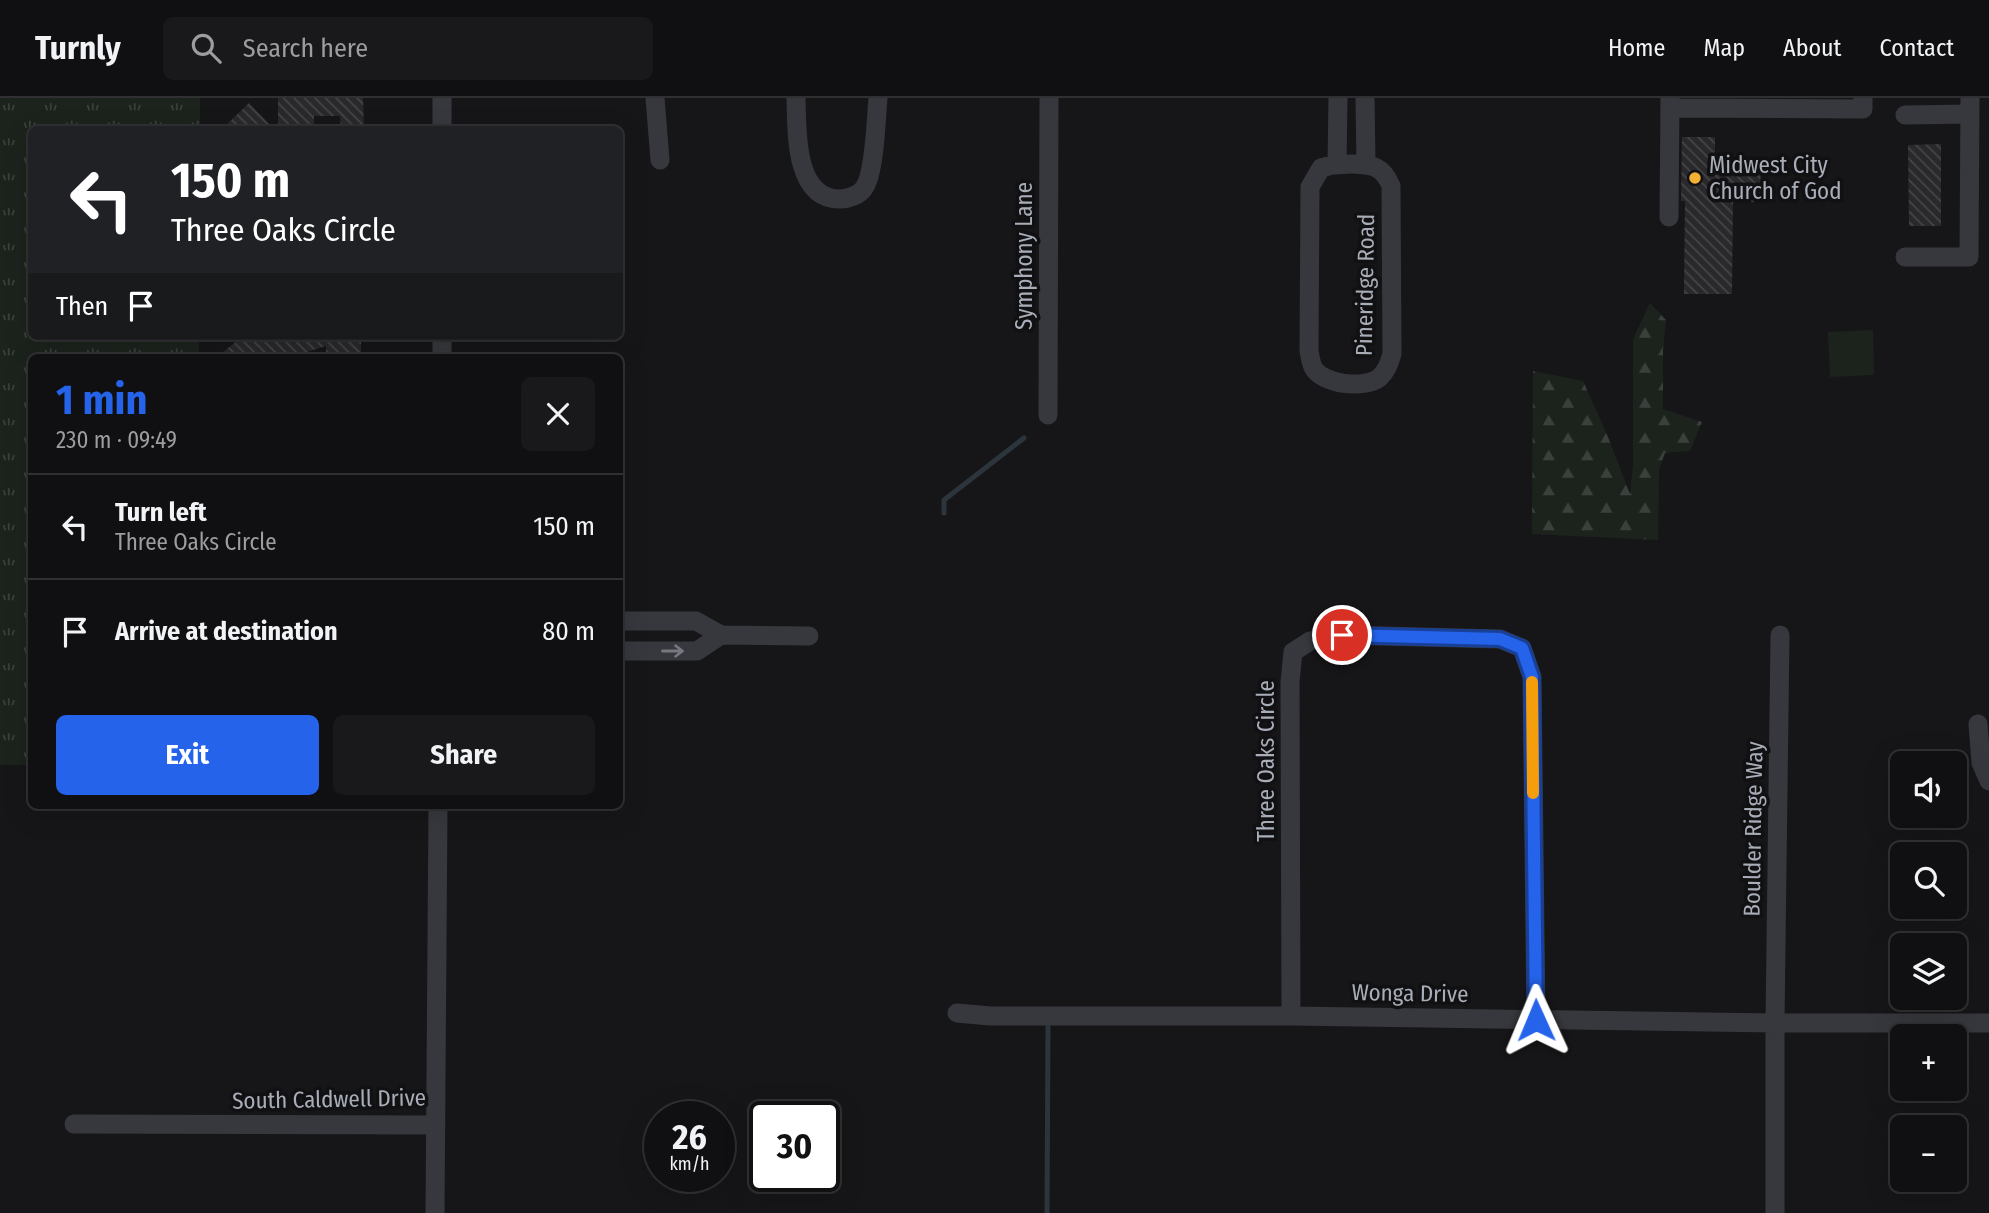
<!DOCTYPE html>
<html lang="en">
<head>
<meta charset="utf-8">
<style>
	:root { --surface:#101012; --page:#19191b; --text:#f1f3f6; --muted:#9c9d9f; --line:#303032; --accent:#2563eb }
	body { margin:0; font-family:"Fira Sans Condensed",sans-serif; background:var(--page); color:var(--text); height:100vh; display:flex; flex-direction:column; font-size:26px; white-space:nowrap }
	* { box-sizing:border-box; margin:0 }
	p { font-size:23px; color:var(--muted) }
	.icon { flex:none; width:38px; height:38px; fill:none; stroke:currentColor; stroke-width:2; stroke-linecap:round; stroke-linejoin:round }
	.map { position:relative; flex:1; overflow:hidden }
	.panel { position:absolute; left:28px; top:256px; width:595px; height:455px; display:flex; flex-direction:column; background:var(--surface); border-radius:10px; box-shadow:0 7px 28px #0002,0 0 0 2px var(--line) }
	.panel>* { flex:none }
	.top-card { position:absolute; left:28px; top:28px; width:595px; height:214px; border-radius:10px; box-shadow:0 7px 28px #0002,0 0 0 2px var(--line); background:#202124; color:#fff; overflow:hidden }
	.tools { position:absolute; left:1890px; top:653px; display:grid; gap:14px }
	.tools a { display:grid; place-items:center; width:77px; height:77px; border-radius:10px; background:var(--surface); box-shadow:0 7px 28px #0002,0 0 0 2px var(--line); font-size:35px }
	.speed { position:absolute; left:644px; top:1003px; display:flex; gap:14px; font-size:35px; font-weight:700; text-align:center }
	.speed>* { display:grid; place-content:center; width:91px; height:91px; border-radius:50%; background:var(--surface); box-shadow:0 7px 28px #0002,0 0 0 2px var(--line); line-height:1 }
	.speed small { font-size:18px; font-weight:400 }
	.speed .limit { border:4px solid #111; border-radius:10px; background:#fff; color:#111 }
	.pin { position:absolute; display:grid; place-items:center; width:60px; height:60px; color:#fff; margin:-30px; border:4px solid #fff; border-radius:50%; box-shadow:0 2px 7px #0007 }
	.me { position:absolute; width:77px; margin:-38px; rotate:359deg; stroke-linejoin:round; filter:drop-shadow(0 0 5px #0008) }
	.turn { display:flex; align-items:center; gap:24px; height:147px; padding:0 28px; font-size:32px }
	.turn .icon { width:91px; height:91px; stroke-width:2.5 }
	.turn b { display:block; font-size:49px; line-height:60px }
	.then { display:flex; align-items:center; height:66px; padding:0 28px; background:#0003; gap:14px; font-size:26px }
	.round { display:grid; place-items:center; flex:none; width:74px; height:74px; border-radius:10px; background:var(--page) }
	.head { display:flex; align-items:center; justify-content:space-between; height:119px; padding:0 28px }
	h1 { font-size:42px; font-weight:700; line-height:52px; color:var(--accent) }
	.button { display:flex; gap:14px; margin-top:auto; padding:14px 28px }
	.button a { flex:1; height:80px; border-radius:10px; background:var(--accent); color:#fff; font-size:28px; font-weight:700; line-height:80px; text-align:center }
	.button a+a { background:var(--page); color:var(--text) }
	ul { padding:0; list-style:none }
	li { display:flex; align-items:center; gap:21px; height:105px; padding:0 28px; border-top:2px solid var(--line) }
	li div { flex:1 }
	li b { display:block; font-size:26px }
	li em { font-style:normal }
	header { display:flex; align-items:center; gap:42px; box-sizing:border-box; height:98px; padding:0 35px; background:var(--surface); border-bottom:2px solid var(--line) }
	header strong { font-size:33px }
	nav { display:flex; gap:38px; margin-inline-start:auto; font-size:24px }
	.search { width:490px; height:63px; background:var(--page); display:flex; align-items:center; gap:18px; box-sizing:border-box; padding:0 24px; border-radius:10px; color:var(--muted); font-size:26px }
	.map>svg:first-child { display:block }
	.grass { fill:#1c231d }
	.forest { fill:url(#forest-firs) }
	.park { fill:url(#park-tufts) }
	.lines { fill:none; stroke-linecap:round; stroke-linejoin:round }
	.stream { stroke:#2c353c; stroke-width:5 }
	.building { fill:url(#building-back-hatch) }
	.minor { stroke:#37383d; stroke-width:19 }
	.oneway { stroke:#757881 }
	.route-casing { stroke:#184099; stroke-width:18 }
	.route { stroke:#2563eb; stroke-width:12 }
	.slow { stroke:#f59e0b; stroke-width:12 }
	.poi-dot { fill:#f2b134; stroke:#111113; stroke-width:2.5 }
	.labels { text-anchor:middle; stroke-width:7; stroke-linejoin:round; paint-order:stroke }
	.poi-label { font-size:23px; fill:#a8adb8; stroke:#111113; text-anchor:start }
	.street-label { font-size:23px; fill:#a8adb8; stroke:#111113 }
</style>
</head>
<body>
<header>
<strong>Turnly</strong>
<div class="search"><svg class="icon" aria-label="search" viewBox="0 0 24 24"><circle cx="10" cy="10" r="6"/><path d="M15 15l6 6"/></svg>Search here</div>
<nav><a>Home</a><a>Map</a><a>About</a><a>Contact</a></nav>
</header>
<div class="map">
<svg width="1989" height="1115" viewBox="0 0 1989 1115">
	<defs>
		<pattern id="forest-firs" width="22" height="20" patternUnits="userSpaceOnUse" patternTransform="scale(1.75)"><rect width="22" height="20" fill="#1c231d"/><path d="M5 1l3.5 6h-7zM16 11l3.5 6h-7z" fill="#3a403c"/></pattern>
		<pattern id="park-tufts" width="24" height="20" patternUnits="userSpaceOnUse" patternTransform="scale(1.75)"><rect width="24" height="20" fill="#1c231d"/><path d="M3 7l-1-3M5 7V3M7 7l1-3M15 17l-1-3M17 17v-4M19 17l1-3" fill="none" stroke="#3a403c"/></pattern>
		<pattern id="building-back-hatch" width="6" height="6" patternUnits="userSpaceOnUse" patternTransform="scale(1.75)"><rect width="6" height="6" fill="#29292c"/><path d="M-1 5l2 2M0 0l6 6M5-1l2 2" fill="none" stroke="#454548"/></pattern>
	</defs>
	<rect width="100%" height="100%" fill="#161618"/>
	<path class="grass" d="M1873 232 1874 277 1830 279 1828 234Z"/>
	<path class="forest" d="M1650 205 1666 222 1663 252V311L1702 324 1690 353 1665 355 1659 371 1658 442 1532 436 1533 273 1583 283 1608 339 1630 396 1633 367V241Z"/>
	<path class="park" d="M0 0H200V31L32 32V238H199V259H32L31 667H0Z"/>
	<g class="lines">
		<path class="stream" d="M944 415V402L1024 340
			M1047 1115 1048 928"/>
	</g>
	<path class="building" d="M278 0H363L364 32H341L340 18H314V32H278Z
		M249 5 275 32H221Z
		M1682 39H1715V65H1761L1760 104H1733L1732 196H1684L1685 103H1681Z
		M1941 46V128H1909L1908 47Z
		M243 238H361V259H344V254L326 255V248L291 259H217Z"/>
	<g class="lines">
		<path class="minor" d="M655 0 660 62
			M796 0C797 33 794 101 840 101 848 101 860 97 864 90 875 75 876 20 878 0
			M1365 0 1366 66
			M1670 10 1863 11V0
			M1905 17 1970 16
			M442 32V0
			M1351 66C1372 67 1382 67 1391 88L1392 256C1389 265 1387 273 1379 280 1364 291 1322 287 1313 269 1311 265 1310 258 1309 253L1310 89 1321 70 1332 67Z
			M1337 67 1338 0
			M1669 119 1670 0
			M1905 159H1969L1970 0
			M442 238V259
			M1048 317 1049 0
			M620 523H696L721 537 809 538
			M620 553H697L721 537
			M1978 626 1981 665 1989 683
			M957 915 990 918H1291L1775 925H1989
			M1291 918 1290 584 1293 554 1310 543 1342 537 1500 541 1522 550 1532 579 1536 922
			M74 1026 436 1027
			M435 1115 438 707
			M1775 1115V925L1780 537"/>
	</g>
	<defs><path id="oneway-shaft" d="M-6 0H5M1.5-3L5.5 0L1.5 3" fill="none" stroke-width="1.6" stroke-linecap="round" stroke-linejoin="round" transform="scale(1.75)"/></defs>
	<use class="oneway" href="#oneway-shaft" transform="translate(673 553)"/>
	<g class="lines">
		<g class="route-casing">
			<path id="route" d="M1342 537 1500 541 1522 550 1532 579 1536 922"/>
		</g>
		<use href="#route" class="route"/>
		<path class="slow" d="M1532 584 1533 695"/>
	</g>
	<circle class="poi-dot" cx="1695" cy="80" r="7"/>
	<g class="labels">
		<g class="poi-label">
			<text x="1709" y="75">Midwest City<tspan x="1709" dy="26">Church of God</tspan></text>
		</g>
		<g class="street-label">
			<text transform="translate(1024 158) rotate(-90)" y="8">Symphony Lane</text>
			<text transform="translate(1365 187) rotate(-89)" y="8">Pineridge Road</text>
			<text transform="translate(1266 663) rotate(-90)" y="8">Three Oaks Circle</text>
			<text transform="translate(1753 731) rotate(-89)" y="8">Boulder Ridge Way</text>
			<text transform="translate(1410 895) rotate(1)" y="8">Wonga Drive</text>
			<text transform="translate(329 1001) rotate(-1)" y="8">South Caldwell Drive</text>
		</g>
	</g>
</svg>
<div class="tools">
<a><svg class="icon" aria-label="sound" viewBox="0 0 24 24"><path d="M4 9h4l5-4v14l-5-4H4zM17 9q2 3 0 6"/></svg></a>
<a><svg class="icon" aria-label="search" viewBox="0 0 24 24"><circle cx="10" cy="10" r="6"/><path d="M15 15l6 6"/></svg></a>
<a><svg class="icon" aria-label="layers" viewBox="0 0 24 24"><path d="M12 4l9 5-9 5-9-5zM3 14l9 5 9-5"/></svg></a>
<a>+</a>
<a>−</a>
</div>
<div class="speed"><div>26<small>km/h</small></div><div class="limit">30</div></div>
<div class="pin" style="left:1342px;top:537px;background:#d93025"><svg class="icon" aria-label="arrive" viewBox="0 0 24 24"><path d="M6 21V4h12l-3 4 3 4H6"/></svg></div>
<svg class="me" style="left:1536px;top:922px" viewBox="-20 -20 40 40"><path d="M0-17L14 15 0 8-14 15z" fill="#2563eb" stroke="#fff" stroke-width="4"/></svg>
<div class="top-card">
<div class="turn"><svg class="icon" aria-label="left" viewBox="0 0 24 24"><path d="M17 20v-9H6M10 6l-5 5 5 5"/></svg><div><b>150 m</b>Three Oaks Circle</div></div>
<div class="then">Then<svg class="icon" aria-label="arrive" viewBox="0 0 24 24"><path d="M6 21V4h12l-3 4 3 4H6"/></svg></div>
</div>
<section class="panel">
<div class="head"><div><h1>1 min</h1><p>230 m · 09:49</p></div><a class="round"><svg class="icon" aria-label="close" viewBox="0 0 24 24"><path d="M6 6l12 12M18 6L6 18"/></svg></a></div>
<ul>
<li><svg class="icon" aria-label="left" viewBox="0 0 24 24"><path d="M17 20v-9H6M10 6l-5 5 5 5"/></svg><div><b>Turn left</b><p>Three Oaks Circle</p></div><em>150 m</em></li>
<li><svg class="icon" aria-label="arrive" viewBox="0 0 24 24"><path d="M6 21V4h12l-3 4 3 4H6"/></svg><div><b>Arrive at destination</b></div><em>80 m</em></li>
</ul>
<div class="button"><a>Exit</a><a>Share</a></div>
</section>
</div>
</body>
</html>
